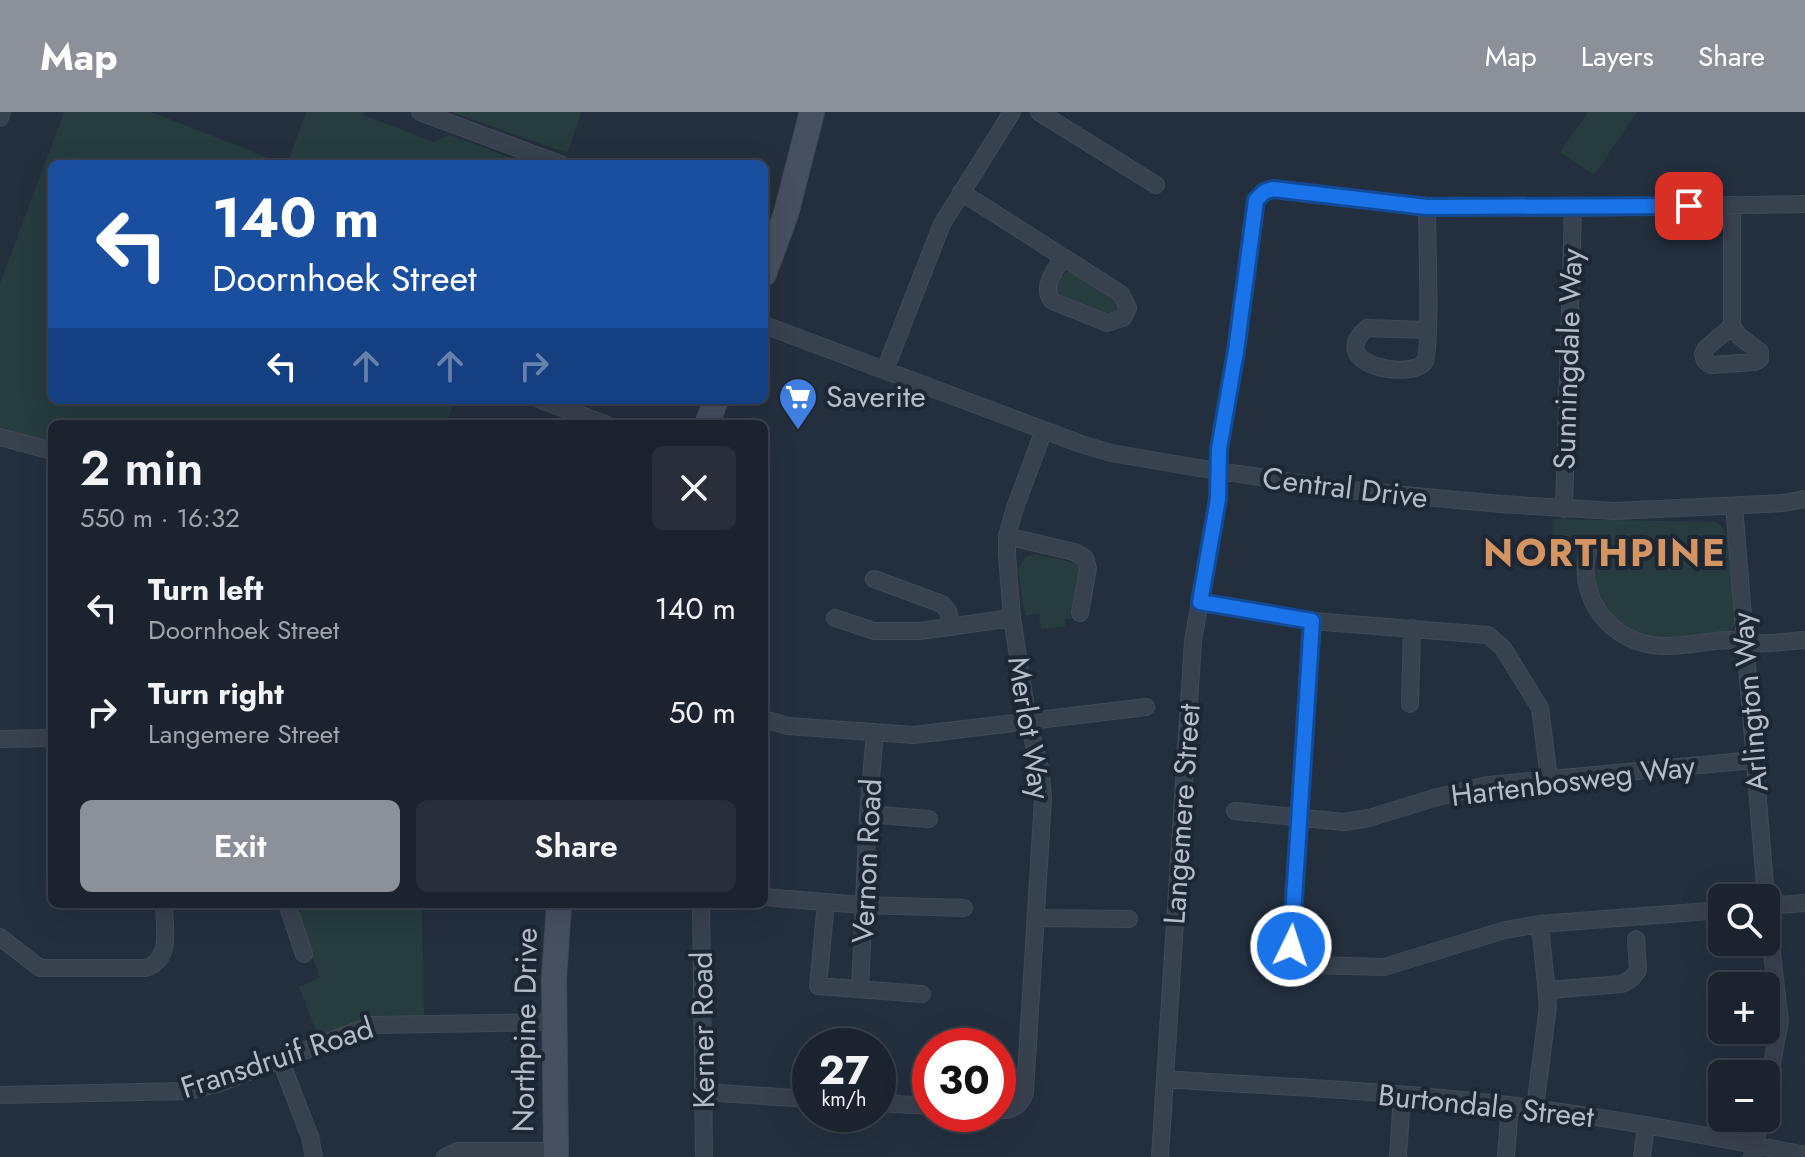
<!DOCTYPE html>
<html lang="en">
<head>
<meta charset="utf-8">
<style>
	:root { --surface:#1b232e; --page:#282f3a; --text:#f1f3f6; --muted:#a0a4aa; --line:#39404a; --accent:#8c9099 }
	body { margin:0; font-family:Jost,sans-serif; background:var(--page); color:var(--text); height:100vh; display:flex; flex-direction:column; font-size:30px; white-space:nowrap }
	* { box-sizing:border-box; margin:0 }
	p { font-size:26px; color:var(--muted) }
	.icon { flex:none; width:44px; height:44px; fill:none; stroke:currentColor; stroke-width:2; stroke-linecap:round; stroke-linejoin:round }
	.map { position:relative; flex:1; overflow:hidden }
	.drawer { position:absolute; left:48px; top:308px; width:720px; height:488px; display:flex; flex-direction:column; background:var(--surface); border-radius:12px; box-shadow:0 8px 32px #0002,0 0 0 2px var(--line) }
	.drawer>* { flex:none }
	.top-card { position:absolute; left:48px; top:48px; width:720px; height:244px; border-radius:12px; box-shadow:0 8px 32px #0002,0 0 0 2px var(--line); background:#1a4fa0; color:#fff; overflow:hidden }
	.tools { position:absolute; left:1708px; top:772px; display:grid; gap:16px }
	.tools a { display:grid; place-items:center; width:72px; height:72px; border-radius:12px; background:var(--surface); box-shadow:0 8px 32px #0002,0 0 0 2px var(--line); font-size:40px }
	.speed { position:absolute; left:792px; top:916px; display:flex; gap:16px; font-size:40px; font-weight:700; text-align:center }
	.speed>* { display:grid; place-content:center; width:104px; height:104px; border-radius:50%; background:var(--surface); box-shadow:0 8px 32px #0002,0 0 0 2px var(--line); line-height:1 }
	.speed small { font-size:20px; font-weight:400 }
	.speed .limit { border:12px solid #d22; background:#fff; color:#111 }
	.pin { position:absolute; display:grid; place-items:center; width:68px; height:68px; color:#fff; margin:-34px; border-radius:16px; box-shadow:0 4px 12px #0006 }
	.me { position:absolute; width:88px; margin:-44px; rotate:4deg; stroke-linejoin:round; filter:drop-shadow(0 0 6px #0008) }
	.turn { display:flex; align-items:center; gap:28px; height:168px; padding:0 32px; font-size:36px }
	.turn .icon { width:104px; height:104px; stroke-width:2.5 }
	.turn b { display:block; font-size:56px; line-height:68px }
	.lanes { display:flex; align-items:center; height:76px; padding:0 32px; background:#0003; justify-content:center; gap:40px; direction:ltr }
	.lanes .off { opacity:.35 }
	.round { display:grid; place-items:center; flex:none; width:84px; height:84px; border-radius:12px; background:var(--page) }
	.overview { display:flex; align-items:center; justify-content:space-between; height:136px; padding:0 32px }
	h1 { font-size:48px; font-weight:600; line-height:60px }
	.action { display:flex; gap:16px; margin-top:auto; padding:16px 32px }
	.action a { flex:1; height:92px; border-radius:12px; background:var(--accent); color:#fff; font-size:32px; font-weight:600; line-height:92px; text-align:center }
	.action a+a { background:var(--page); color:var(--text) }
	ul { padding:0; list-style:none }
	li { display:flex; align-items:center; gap:24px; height:104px; padding:0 32px }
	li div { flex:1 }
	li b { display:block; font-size:30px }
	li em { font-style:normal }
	header { display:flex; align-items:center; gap:48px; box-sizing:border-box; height:112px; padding:0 40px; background:var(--accent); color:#fff }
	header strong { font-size:38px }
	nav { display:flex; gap:44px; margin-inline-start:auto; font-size:28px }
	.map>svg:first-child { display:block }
	.green { fill:#263c3f }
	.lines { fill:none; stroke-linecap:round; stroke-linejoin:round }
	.street-casing { stroke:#414a57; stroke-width:18 }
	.secondary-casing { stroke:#414a57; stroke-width:26 }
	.street { stroke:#38414e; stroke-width:16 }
	.secondary { stroke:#465061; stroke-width:24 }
	.route-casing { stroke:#114b97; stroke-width:20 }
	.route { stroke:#1a73e8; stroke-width:14 }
	.labels { text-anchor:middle; stroke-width:8; stroke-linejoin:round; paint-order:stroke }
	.street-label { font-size:30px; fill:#b4bcc9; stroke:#1d2633 }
	.poi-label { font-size:30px; fill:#b4bcc9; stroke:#1d2633; text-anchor:start }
	.district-label { font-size:38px; font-weight:bold; letter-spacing:2px; fill:#d59563; stroke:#1d2633 }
</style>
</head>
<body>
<header>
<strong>Map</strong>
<nav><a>Map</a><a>Layers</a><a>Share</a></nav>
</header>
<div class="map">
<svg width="1805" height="1045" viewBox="0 0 1805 1045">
	<rect width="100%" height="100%" fill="#242f3e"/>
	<path class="green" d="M64 0H151L284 52H52V288H455L446 312H52V332L0 318V171Z
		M306 0H364L363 3 434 30 450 23 527 52H287Z
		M451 0H582L567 41Z
		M1588 0H1637L1594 63 1560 40Z
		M1069 159 1075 160 1117 186 1121 193 1114 205 1059 185 1056 180V169Z
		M1553 407 1717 410 1724 417 1727 425 1729 424 1736 511 1729 521C1681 526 1636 540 1602 494 1597 487 1595 474 1592 465L1601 450 1602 431 1552 425Z
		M1034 442 1080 452 1070 507H1065V514L1041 517 1039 502 1025 504 1018 456 1026 445Z
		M422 795 424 905 366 907 318 924 299 875 320 865 298 807 300 799 308 796Z"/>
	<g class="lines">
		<g class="street-casing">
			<path id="street" d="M420 0 560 52
				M1039 0 1156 73
				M0 6 2 0
				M961 80 1121 182 1128 196 1123 206 1107 211 1052 189C1041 174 1055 159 1063 145
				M764 213 1081 332 1111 341 1193 355 1339 377 1501 392 1615 399 1783 391 1805 387
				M1732 214 1706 236 1703 242 1705 249 1711 253 1755 250 1760 247V240L1739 224 1732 214V93
				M1427 218 1367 216C1324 253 1413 269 1425 249 1431 238 1427 117 1427 95
				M885 258 942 112 1012 0
				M541 288 605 312
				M0 325 52 339
				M1734 394 1766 786
				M1564 397 1573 96
				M1007 424 1074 440 1085 446 1088 456 1080 501
				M1589 436C1574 484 1611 533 1663 534 1685 535 1708 528 1731 528 1739 528 1747 531 1755 531 1772 532 1789 529 1805 528
				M874 467 942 492 948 499 952 515
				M1200 490 1312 509 1488 523 1503 536 1540 596 1549 666
				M835 506 874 519H920L1012 506
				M1312 509 1291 834 1299 849 1308 853 1384 855 1505 818 1540 812 1722 798
				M1410 592 1412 516
				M764 607 788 614 914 623 1146 595
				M0 627 52 626
				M1235 699 1344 710 1369 706 1434 686 1488 673 1754 648
				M868 702 929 707
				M764 785 863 793 964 796
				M826 790 818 874 922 882
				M1766 791 1780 909 1766 983
				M287 792 304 842
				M701 792 704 1045
				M1766 794 1805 791
				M1036 806 1129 807
				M0 825 40 856H145C173 848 164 815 164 792
				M860 877 868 702 875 620
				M1548 878 1622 872 1632 866 1638 858 1636 827
				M280 947 310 1025 314 1045
				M1165 967C1264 974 1364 977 1462 988 1577 999 1692 1020 1805 1043
				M703 980 810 987
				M0 983 187 979 217 972 372 913 555 910
				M878 991 930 994
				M1535 996 1548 894 1540 812
				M998 998C1012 999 1022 993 1025 979L1043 687 1041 660 1028 609 1012 506 1007 443V424L1015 396 1044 318
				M445 1045 458 1039H556
				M1160 1045 1193 529 1218 387 1219 337 1236 239 1256 88 1264 80 1273 77 1427 95 1573 96 1805 92
				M1398 1045 1402 983
				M1506 1045 1510 993
				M1642 1045 1646 1013
				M1752 1045 1761 1006"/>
		</g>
		<g class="secondary-casing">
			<path id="secondary" d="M764 162 786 102 812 0
				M707 312 716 288
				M556 1045 554 867 559 792"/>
		</g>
		<use href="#street" class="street"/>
		<use href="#secondary" class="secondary"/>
	</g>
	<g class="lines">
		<g class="route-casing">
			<path id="route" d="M1291 834 1312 509 1200 490 1218 387 1219 337 1236 239 1256 88 1264 80 1273 77 1427 95 1689 94"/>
		</g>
		<use href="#route" class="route"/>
	</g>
	<defs>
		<g id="supermarket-pin" transform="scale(2)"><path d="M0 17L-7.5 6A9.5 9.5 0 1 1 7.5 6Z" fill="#3f7fe0" stroke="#1d2633"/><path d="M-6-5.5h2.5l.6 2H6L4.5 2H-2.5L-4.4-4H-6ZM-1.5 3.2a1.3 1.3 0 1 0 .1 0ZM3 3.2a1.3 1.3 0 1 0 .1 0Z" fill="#fff"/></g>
	</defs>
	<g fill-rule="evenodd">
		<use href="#supermarket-pin" x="798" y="285"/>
	</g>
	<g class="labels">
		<g class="street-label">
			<text transform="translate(1568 247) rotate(-88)" y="10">Sunningdale Way</text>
			<text transform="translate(1345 376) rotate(7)" y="10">Central Drive</text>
			<text transform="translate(1750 590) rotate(-95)" y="10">Arlington Way</text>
			<text transform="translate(1029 616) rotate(81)" y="10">Merlot Way</text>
			<text transform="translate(1573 669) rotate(-7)" y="10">Hartenbosweg Way</text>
			<text transform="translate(1182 702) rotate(-86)" y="10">Langemere Street</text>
			<text transform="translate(867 749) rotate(-87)" y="10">Vernon Road</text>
			<text transform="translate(525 918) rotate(-89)" y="10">Northpine Drive</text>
			<text transform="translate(703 918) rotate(-91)" y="10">Kerner Road</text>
			<text transform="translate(277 946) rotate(-18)" y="10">Fransdruif Road</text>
			<text transform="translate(1486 994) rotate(6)" y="10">Burtondale Street</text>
		</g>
		<g class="poi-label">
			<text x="826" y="295">Saverite</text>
		</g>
		<g class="district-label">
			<text x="1605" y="454">NORTHPINE</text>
		</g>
	</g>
</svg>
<div class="tools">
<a><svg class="icon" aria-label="search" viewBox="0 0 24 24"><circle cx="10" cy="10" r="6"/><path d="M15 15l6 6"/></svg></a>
<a>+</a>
<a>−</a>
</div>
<div class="speed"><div>27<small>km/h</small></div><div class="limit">30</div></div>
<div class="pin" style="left:1689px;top:94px;background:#d93025"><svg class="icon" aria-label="arrive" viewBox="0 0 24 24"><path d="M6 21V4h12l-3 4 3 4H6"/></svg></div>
<svg class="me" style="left:1291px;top:834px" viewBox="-20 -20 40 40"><circle r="17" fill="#1a73e8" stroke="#fff" stroke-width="3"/><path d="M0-11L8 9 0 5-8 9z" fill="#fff"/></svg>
<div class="top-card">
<div class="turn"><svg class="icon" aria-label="left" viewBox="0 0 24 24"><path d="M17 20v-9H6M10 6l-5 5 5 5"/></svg><div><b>140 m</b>Doornhoek Street</div></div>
<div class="lanes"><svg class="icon" aria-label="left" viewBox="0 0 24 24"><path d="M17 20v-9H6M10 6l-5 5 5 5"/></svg><svg class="icon off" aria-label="ahead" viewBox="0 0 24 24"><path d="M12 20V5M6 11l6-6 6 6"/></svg><svg class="icon off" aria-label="ahead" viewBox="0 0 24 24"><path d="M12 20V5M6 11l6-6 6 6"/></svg><svg class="icon off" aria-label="right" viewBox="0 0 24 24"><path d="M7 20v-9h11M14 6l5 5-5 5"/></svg></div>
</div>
<section class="drawer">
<div class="overview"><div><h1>2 min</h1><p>550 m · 16:32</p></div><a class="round"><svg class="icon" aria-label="close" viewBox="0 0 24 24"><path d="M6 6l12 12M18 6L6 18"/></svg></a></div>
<ul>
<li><svg class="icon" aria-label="left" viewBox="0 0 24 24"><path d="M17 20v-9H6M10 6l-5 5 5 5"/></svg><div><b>Turn left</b><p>Doornhoek Street</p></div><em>140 m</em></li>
<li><svg class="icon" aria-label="right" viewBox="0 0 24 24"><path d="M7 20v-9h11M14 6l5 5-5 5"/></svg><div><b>Turn right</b><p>Langemere Street</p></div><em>50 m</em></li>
</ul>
<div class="action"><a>Exit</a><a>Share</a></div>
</section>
</div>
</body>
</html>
